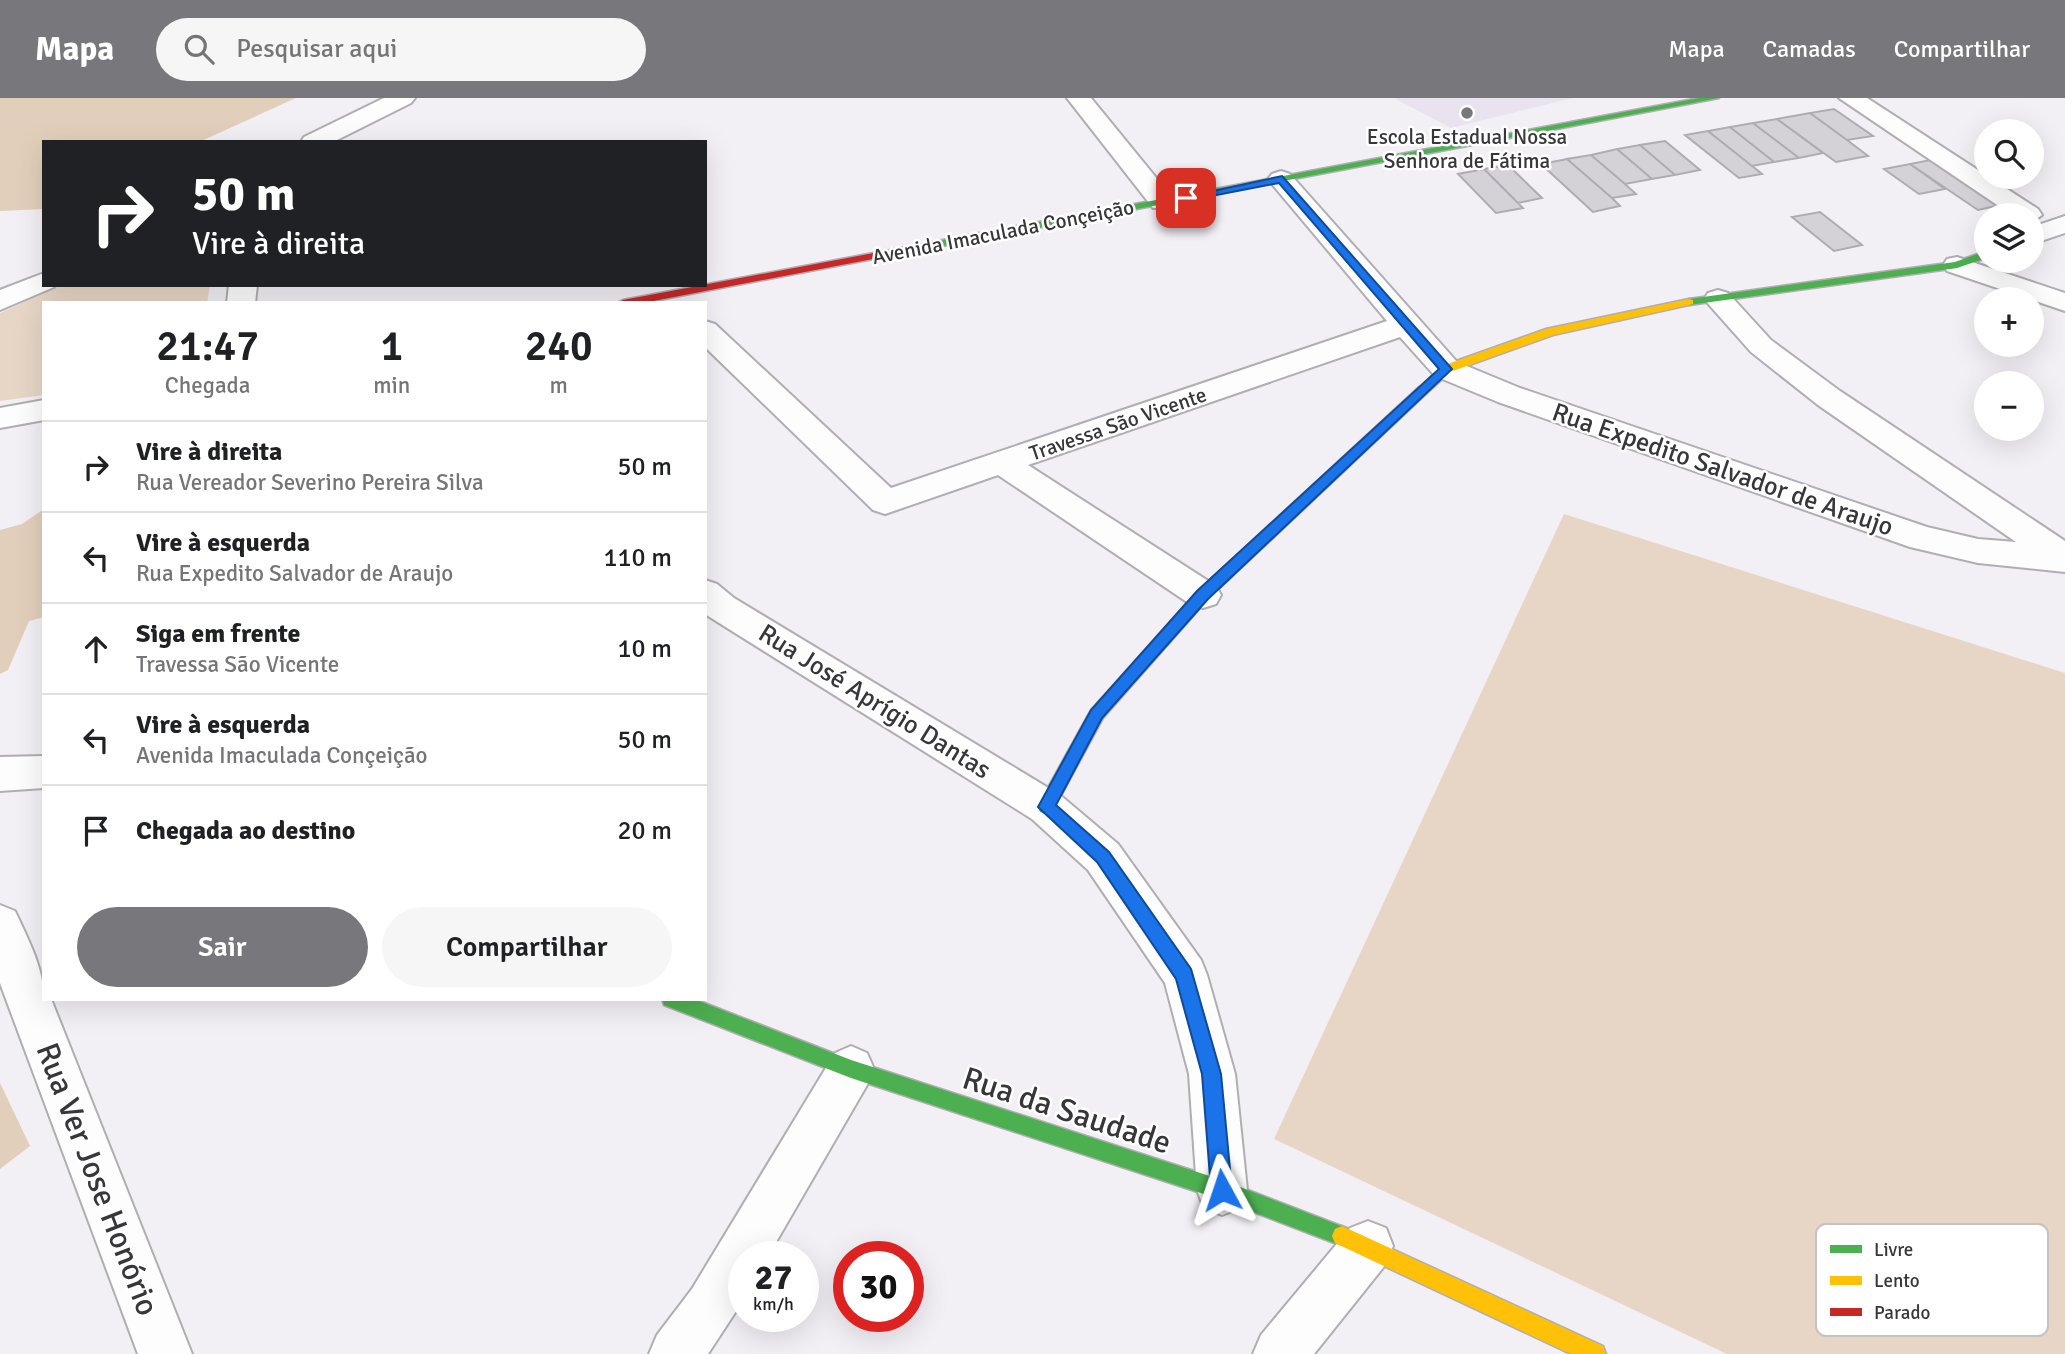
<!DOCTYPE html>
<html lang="pt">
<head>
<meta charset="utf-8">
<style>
	:root { --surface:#fff; --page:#f6f6f6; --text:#202124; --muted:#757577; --line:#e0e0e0; --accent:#78777b }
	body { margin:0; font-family:Signika,sans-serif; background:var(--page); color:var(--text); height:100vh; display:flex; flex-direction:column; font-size:26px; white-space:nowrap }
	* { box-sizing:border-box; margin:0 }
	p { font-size:23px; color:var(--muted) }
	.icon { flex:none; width:38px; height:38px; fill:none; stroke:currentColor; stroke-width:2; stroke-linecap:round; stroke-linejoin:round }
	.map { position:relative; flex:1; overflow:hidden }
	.sheet { position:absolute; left:42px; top:203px; width:665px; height:700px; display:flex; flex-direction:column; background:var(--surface); border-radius:0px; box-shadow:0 7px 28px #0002 }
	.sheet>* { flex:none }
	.banner { position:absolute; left:42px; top:42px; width:665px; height:147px; border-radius:0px; box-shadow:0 7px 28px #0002; background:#202124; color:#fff; overflow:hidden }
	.buttons { position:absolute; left:1974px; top:21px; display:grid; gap:14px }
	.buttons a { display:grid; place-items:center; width:70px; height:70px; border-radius:50%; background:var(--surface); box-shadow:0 7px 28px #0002; font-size:35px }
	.speed { position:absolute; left:728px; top:1143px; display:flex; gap:14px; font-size:35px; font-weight:700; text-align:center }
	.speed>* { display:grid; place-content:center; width:91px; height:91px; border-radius:50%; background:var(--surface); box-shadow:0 7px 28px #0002; line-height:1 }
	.speed small { font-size:18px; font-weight:400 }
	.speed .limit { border:10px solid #d22; background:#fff; color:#111 }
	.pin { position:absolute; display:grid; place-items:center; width:60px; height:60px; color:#fff; margin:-30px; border-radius:14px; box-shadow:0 4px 10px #0006 }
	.me { position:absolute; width:77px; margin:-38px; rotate:355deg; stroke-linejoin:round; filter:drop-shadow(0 0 5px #0008) }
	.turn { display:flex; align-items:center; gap:24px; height:147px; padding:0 35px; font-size:32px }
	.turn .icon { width:91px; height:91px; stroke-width:2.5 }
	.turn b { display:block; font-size:49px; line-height:60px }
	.eta { display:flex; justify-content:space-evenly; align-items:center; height:119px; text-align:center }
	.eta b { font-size:42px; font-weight:600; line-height:49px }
	.action { display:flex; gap:14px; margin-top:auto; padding:14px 35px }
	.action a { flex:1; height:80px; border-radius:42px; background:var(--accent); color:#fff; font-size:28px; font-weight:600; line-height:80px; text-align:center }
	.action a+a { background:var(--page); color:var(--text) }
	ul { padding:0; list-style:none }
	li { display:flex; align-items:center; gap:21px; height:91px; padding:0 35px; border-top:2px solid var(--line) }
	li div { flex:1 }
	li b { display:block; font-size:26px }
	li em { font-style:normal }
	header { display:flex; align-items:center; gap:42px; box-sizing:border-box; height:98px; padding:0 35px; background:var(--accent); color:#fff }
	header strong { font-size:33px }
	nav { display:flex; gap:38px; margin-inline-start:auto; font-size:24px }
	.search { width:490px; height:63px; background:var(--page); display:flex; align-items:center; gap:18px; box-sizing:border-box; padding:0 24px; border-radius:38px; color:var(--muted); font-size:26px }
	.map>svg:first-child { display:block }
	.built { fill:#e8e3ef }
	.green { fill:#e7d6c5 }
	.forest { fill:#e2cfbb }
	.building { fill:#d5d2d7; stroke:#aeacb1; stroke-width:2 }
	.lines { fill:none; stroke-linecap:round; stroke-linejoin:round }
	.street-casing { stroke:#b0aeb2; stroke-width:4 }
	.fast-casing { stroke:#b0aeb2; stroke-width:3 }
	.slow-casing { stroke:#b0aeb2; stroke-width:3 }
	.jam-casing { stroke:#b0aeb2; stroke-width:3 }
	.street { fill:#fdfdfe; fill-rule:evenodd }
	.fast { fill:#4caf50; fill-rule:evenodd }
	.slow { fill:#ffc107; fill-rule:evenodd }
	.jam { fill:#c62828; fill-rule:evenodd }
	.route { fill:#1a73e8; stroke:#114b97; stroke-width:2 }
	.poi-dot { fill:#78777b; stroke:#fff; stroke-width:2.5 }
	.labels { text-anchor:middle; stroke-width:5; stroke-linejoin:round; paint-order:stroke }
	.far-poi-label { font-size:21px; fill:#373639; stroke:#fff }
	.far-street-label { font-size:21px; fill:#373639; stroke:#fff }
	.street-label { font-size:26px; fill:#373639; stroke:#fff }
	.near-street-label { font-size:32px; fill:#373639; stroke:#fff }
	.key { fill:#fff; stroke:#c3c3c4; stroke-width:2 }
	.key-label { font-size:19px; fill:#373639 }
</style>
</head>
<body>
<header>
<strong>Mapa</strong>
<div class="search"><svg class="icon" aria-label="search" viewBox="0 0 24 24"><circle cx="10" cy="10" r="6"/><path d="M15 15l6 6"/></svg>Pesquisar aqui</div>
<nav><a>Mapa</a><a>Camadas</a><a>Compartilhar</a></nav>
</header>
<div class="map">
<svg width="2065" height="1256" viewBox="0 0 2065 1256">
	<rect width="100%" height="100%" fill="#f2eff5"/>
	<path class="built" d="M1394 0H1573L1451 30Z"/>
	<path class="green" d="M61 187H210L207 205H44V297L0 303V215Z
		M1564 416 2065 575V1256H1727L1274 1041Z"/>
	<path class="forest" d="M0 0H296L199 44H44V111L0 113Z
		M44 411V519L29 523 8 572 0 576V432L22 426Z
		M0 985 30 1048 0 1071Z"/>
	<path class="building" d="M1834 11 1873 38 1847 42 1810 15Z
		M1810 15 1847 42 1868 58 1836 64 1777 21Z
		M1777 21 1823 55 1799 60 1753 25Z
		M1753 25 1799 60 1774 64 1730 29Z
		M1730 29 1774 64 1752 68 1708 33Z
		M1708 33 1752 68 1762 76 1739 80 1685 37Z
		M1665 43 1700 72 1675 77 1640 47Z
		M1640 47 1675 77 1652 81 1617 51Z
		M1617 51 1652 81 1625 86 1591 57Z
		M1591 57 1625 86 1636 96 1612 100 1567 61Z
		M1567 61 1612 100 1620 108 1593 114 1541 66Z
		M1936 61 2005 106 1978 112 1910 66Z
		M1910 66 1945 91 1919 96 1884 71Z
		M1508 67 1542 100 1518 105 1484 71Z
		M1484 71 1523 110 1496 115 1458 76Z
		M1820 114 1862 147 1834 153 1792 119Z"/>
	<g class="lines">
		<g class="street-casing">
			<path id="street" d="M384 0H415L411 5 333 44H301L304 39Z
				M1067 0H1091L1171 98 1175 104 1171 110H1153Z
				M1839 0H1867L2038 111 2042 117 2032 124V117H2012Z
				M1281 73 1290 76 1457 264 1520 290 1927 429 1978 441 2016 444 1818 307 1751 254 1704 201 1708 195 1718 192 1728 195 1771 242 1840 293 2065 443V474L1978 465 1910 449 1498 304 1435 278 1400 239 1028 367 1216 488 1221 497 1216 506 1203 510 1190 506 998 377 885 416 873 412 705 249V223L715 226 891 390 1387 223 1272 86 1268 81 1272 76Z
				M2065 118V135L2032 146V129Z
				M1957 159 2065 195V213L1947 173 1943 167 1947 161Z
				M44 175V187L54 189 0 212V192Z
				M229 187H257L255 205H227Z
				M44 302V322L0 330V310Z
				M705 482 717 486 734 500 1060 697 1118 746 1201 862 1207 877 1235 976 1247 1092 1240 1110 1222 1117 1204 1110 1197 1092 1189 976 1165 885 1088 772 1032 721 708 518 705 516Z
				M44 658V690L0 693V659Z
				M0 807 15 813C28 841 44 871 44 901H51L192 1256H138L0 885Z
				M851 948 867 955 874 971 867 987 768 1158H744V1201L708 1256H649L657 1237 692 1191 835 955Z
				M1368 1123 1386 1130 1393 1148 1386 1166 1314 1256H1253L1261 1237 1350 1130Z"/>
		</g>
		<g class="fast-casing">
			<path id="fast" d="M1699 0H1719L895 157 889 154 895 151Z
				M1986 153V160L1957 170 1689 207 1683 204 1689 201 1955 164Z
				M1423 288 1429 292 1427 295 1208 501 1103 620 1052 714 1046 716 1040 714 1038 709 1040 704 1091 612 1198 493 1419 289Z
				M662 901H694L851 962 1222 1082 1349 1131 1352 1138 1349 1145 1342 1148 1222 1102 851 980 664 907Z"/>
		</g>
		<g class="slow-casing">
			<path id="slow" d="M1689 201 1693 202V206L1553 237 1450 274 1427 295 1423 296 1417 292 1442 268 1546 231Z
				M1342 1128 1603 1248 1606 1256H1571L1335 1145 1332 1138 1335 1131Z"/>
		</g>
		<g class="jam-casing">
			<path id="jam" d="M895 151 901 154 899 156 643 205H617L623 202Z"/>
		</g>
		<use href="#street" class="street"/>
		<use href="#fast" class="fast"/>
		<use href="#slow" class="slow"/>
		<use href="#jam" class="jam"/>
	</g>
	<path class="route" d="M1282 78 1452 271 1208 501 1102 620 1056 707 1109 754 1191 871 1221 976 1232 1092 1229 1099 1222 1102 1214 1099 1211 1092 1202 976 1176 881 1097 764 1038 709 1091 612 1197 493 1439 271 1279 85 1186 103 1181 100Z"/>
	<circle class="poi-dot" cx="1467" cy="15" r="7"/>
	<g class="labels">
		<g class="far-poi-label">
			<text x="1467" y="46">Escola Estadual Nossa<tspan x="1467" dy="24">Senhora de Fátima</tspan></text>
		</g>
		<g class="far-street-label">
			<text transform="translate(1003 134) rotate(-11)" y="7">Avenida Imaculada Conçeição</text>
			<text transform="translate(1118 326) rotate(-19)" y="7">Travessa São Vicente</text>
		</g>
		<g class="street-label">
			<text transform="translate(1723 371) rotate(19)" y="9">Rua Expedito Salvador de Araujo</text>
			<text transform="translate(875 603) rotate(32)" y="9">Rua José Aprígio Dantas</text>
		</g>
		<g class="near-street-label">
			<text transform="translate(1067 1012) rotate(18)" y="11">Rua da Saudade</text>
			<text transform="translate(98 1081) rotate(69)" y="11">Rua Ver Jose Honório</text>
		</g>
	</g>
	<rect x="1816" y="1126" width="232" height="112" rx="10" class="key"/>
	<rect x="1830" y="1147" width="32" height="8" fill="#4caf50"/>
	<rect x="1830" y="1178" width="32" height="9" fill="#ffc107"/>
	<rect x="1830" y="1210" width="32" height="8" fill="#c62828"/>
	<g class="key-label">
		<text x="1874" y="1158">Livre</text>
		<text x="1874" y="1189">Lento</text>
		<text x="1874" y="1221">Parado</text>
	</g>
</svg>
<div class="buttons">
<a><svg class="icon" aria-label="search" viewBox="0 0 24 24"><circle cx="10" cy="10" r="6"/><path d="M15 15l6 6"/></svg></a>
<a><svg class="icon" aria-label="layers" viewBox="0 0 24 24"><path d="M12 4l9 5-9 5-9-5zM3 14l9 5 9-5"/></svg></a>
<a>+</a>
<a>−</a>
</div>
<div class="speed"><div>27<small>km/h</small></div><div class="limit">30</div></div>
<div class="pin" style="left:1186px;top:100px;background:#d93025"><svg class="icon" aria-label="arrive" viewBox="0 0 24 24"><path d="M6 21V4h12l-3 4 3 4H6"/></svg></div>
<svg class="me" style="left:1222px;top:1092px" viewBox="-20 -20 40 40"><path d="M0-17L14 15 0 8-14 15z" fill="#1a73e8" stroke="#fff" stroke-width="4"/></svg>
<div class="banner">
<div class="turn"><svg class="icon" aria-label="right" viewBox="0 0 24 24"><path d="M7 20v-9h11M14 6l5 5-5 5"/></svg><div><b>50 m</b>Vire à direita</div></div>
</div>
<section class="sheet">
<div class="eta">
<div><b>21:47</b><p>Chegada</p></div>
<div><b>1</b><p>min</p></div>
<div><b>240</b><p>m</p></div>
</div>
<ul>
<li><svg class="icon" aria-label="right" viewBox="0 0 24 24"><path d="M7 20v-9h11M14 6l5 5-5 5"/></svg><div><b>Vire à direita</b><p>Rua Vereador Severino Pereira Silva</p></div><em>50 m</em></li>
<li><svg class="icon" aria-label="left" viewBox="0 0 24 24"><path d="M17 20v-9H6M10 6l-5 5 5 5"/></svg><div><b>Vire à esquerda</b><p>Rua Expedito Salvador de Araujo</p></div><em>110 m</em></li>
<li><svg class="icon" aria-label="ahead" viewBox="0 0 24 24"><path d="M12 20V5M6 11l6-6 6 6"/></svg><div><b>Siga em frente</b><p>Travessa São Vicente</p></div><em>10 m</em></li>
<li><svg class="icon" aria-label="left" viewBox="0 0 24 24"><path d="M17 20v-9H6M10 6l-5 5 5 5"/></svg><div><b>Vire à esquerda</b><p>Avenida Imaculada Conçeição</p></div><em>50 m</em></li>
<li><svg class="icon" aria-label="arrive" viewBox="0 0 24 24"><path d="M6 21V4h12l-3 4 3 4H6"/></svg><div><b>Chegada ao destino</b></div><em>20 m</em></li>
</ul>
<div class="action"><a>Sair</a><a>Compartilhar</a></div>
</section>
</div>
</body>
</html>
